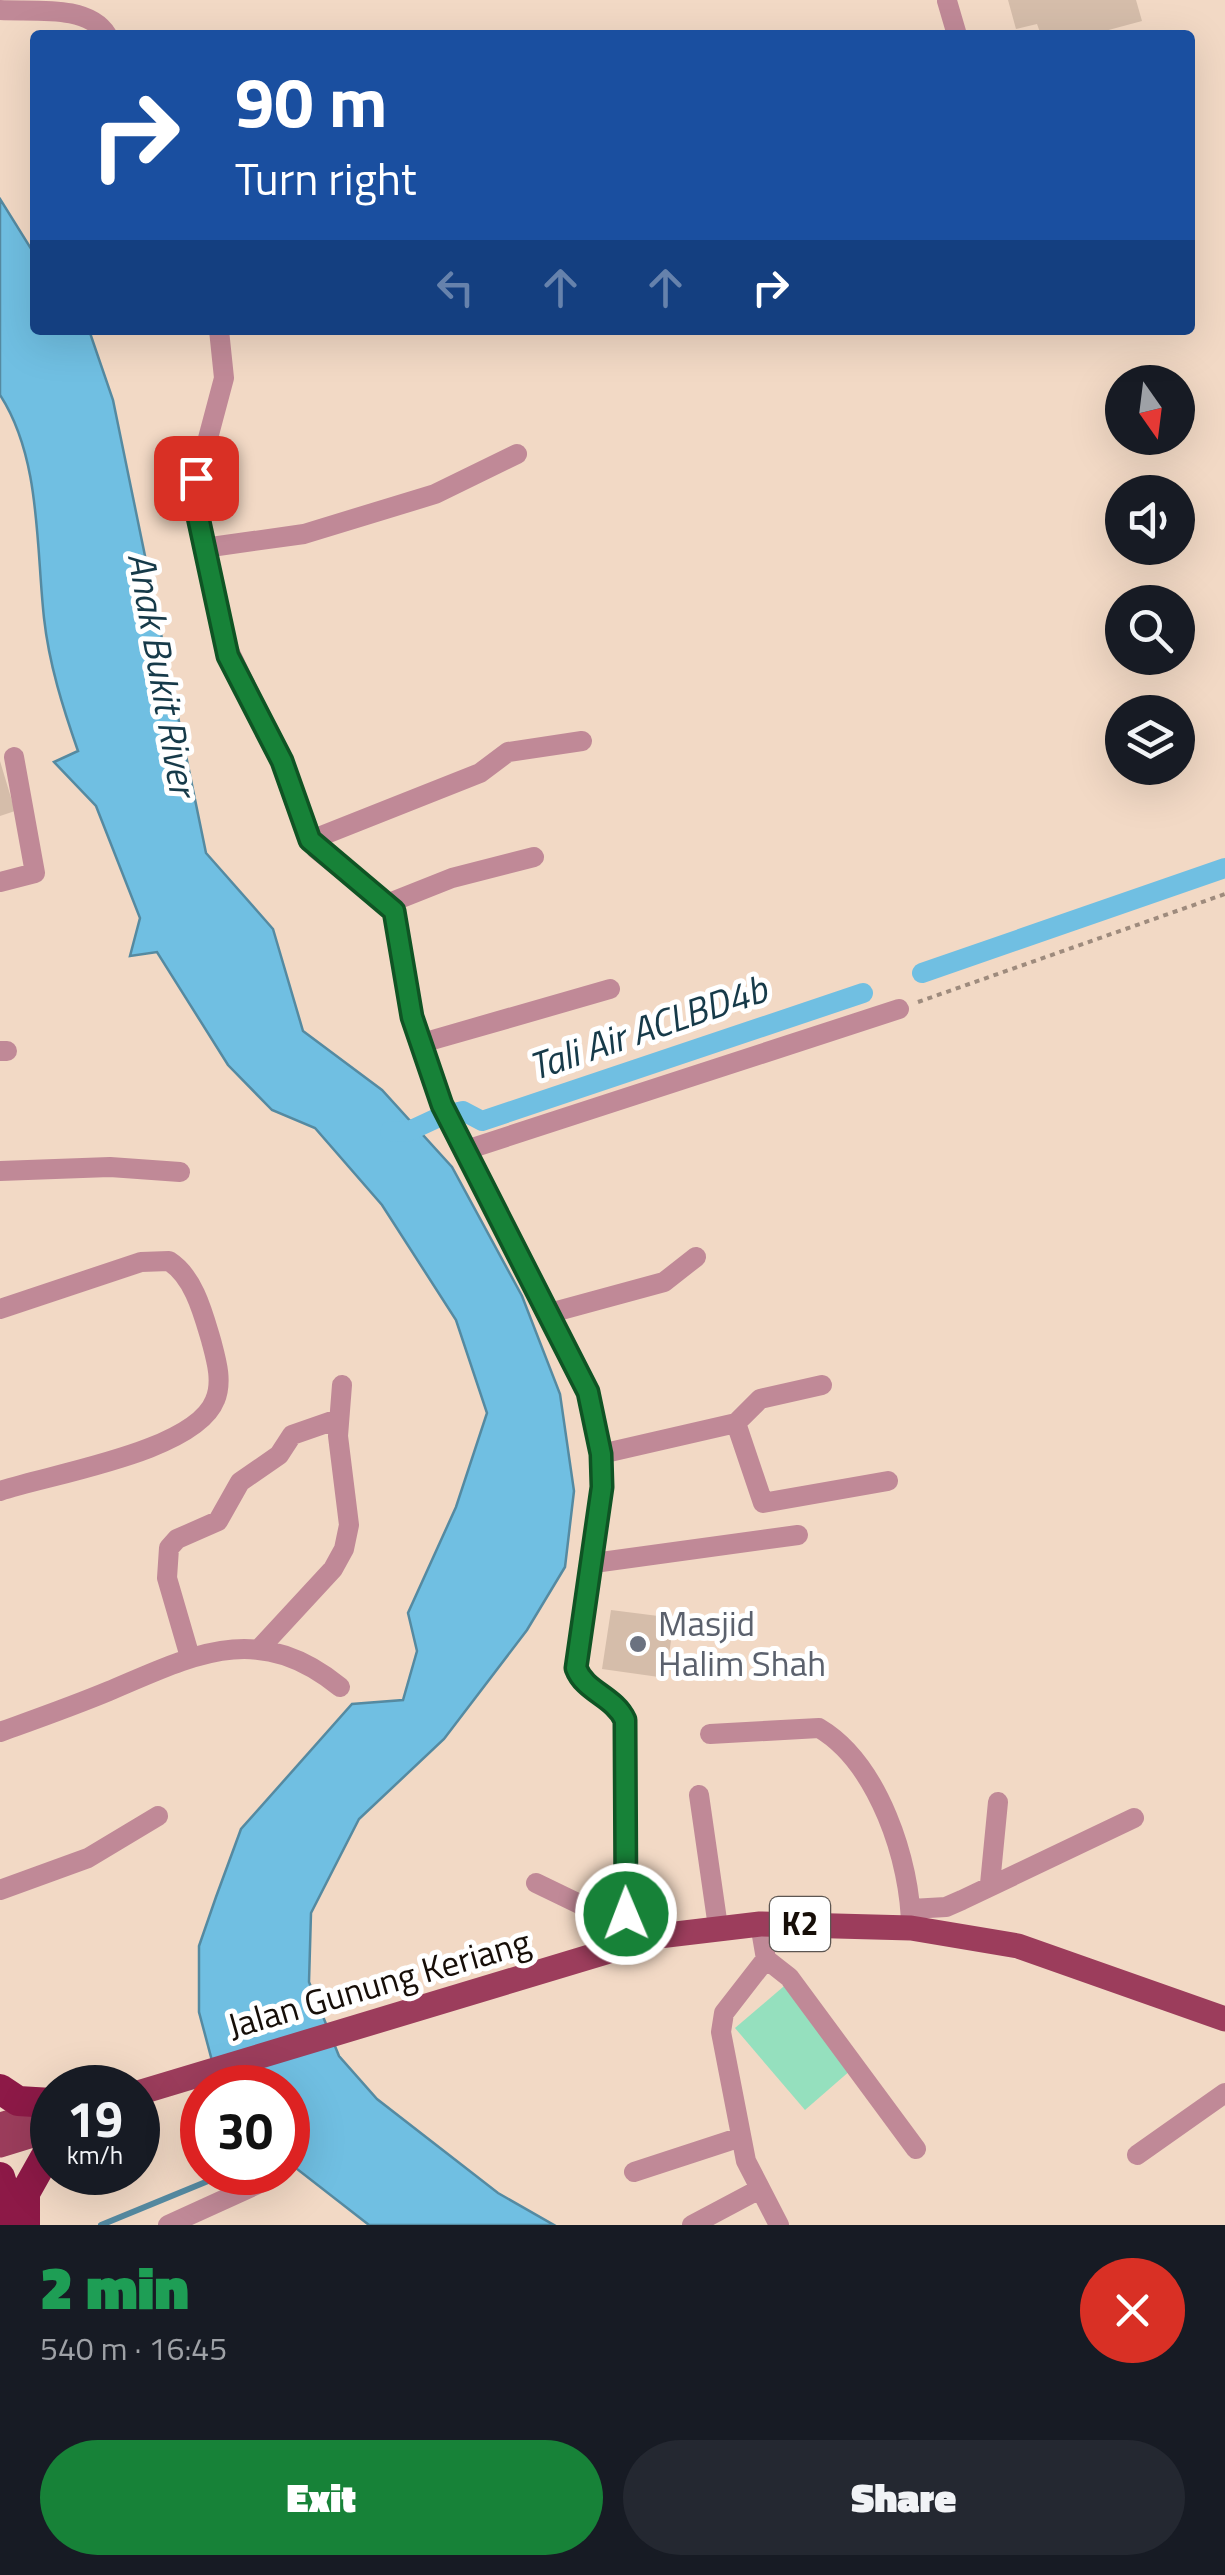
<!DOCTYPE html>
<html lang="en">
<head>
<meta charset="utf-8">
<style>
	:root { --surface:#171b24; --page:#242831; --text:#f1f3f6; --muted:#9ea1a6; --accent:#178238 }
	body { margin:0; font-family:"Titillium Web",sans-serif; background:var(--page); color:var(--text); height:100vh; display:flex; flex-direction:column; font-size:38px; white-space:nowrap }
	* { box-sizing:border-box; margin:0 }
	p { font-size:32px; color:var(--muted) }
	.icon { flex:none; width:55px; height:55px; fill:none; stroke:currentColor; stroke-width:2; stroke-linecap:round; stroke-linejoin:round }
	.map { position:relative; height:2225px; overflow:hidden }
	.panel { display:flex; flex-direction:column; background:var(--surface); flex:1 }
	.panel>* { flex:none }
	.banner { position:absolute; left:30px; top:30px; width:1165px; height:305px; border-radius:10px; box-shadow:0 10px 40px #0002; background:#1a4fa0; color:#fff; overflow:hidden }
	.needle { width:65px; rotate:166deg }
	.buttons { position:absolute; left:1105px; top:365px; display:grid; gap:20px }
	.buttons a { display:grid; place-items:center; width:90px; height:90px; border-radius:50%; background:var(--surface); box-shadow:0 10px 40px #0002; font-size:50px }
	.speed { position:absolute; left:30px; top:2065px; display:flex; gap:20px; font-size:50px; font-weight:700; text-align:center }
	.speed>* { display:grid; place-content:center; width:130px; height:130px; border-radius:50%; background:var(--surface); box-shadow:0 10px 40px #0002; line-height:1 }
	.speed small { font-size:25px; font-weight:400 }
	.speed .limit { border:15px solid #d22; background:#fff; color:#111 }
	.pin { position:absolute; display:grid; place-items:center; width:85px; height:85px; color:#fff; margin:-42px; border-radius:20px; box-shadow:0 5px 15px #0006 }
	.me { position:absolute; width:110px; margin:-55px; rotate:359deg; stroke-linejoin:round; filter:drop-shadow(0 0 8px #0008) }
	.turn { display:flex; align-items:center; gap:35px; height:210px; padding:0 40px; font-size:45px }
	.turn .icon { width:130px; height:130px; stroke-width:2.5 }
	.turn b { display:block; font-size:70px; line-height:85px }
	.lanes { display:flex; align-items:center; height:95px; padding:0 40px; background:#0003; justify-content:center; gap:50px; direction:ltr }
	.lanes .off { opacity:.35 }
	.round { display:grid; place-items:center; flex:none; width:105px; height:105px; border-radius:52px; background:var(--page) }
	.summary { display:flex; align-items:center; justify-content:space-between; height:170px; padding:0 40px }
	h1 { font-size:60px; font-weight:800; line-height:75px; color:#1e9e55 }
	.action { display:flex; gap:20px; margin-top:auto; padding:20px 40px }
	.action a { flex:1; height:115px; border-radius:60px; background:var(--accent); color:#fff; font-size:40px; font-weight:800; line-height:115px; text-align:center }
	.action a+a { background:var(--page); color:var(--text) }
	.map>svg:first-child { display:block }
	.green { fill:#95e0be }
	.water { fill:#70bfe2; stroke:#558aa1; stroke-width:2.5 }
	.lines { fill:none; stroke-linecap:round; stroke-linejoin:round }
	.stream { stroke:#558aa1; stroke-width:6 }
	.canal { stroke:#70bfe2; stroke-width:20 }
	.building { fill:#d5bdaa }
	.path { stroke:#9e8b7d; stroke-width:4; stroke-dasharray:5 5; stroke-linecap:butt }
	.minor { stroke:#c08997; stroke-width:20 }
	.major { stroke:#9c3d5c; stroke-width:25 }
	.highway { stroke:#8d1947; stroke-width:30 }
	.route-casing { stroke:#0f5424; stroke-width:25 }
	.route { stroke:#178238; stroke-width:18 }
	.worship-dot { fill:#6b7280; stroke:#fff; stroke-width:4 }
	.labels { text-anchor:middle; stroke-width:10; stroke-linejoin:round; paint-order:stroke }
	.shield { fill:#fff; stroke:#5c5652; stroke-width:2.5 }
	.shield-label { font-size:32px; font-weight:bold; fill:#160e08 }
	.worship-label { font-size:35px; fill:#5b616d; stroke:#fff; text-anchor:start }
	.street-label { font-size:35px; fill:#160e08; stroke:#fff }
	.water-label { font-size:38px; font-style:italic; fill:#163a49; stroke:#fff }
</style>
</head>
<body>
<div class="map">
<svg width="1225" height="2225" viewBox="0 0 1225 2225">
	<rect width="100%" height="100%" fill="#f2d9c5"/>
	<path class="green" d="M790 1981 859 2063 805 2110 735 2028Z"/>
	<path class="water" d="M0 199 35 255V330H89L113 400 206 853 273 929 303 1031 382 1090 452 1167 522 1296 560 1394 574 1491 565 1567 527 1630 444 1739 359 1819 311 1913 309 1982 339 2056 377 2099 498 2193 554 2225H369L288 2162V2088L219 2087 199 2012V1946L216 1897 241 1829 352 1704 403 1700 417 1651 408 1613 456 1507 487 1413 456 1320 382 1205 315 1128 272 1110 228 1065 157 952 130 956 140 918 96 806 54 762 78 751C63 708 49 664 44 618 36 546 41 458 0 395Z"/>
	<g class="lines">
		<path class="stream" d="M101 2225 230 2172"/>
		<path class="canal" d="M922 973 1225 868
			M454 1113 463 1111 482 1121 863 993
			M390 1131 407 1132 435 1119"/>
	</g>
	<path class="building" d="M1008 0H1136L1142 21 1090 35H1041L1037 24 1016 29Z
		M0 761 15 811 0 816Z
		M611 1610 674 1618 666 1678 602 1669Z"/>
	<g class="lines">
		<path class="path" d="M918 1002 1225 894"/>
		<path class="minor" d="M947 1 957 35
			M0 10C33 12 88 4 107 35
			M219 330 224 378 194 491 223 638 282 761 316 849 393 911 412 1017 443 1105 588 1393 601 1454V1487L576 1668C585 1692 614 1696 625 1720V1896L630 1945
			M204 548 304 534 435 494 517 454
			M311 840 480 773 508 752 582 741
			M0 882 35 873 14 757
			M389 903 452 878 534 857
			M422 1043 610 989
			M0 1051H7
			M463 1151 899 1009
			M0 1171 110 1167 180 1172
			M0 1309 141 1262 169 1261C194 1277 203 1313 211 1340 216 1359 223 1381 215 1400 195 1452 50 1474 0 1491
			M550 1313 664 1282 696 1257
			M736 1423 763 1503 888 1481
			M601 1454 736 1423 760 1399 822 1385
			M594 1563 798 1535
			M260 1648 333 1569 344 1549 349 1525 338 1436 342 1385
			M190 1657 167 1578 169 1548 177 1539 218 1521 240 1482 279 1455 292 1435 338 1419
			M0 1732C36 1719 73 1706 109 1691 194 1655 257 1620 340 1687
			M710 1734 819 1728C878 1763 911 1861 911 1928
			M699 1795 718 1927
			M536 1883 627 1927
			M990 1884 998 1802
			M0 1890 88 1858 158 1816
			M911 1909 946 1907 962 1900 1134 1818
			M760 1924 766 1959 724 2013 721 2032 746 2161 779 2225
			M766 1959 789 1977 916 2149
			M1137 2155 1225 2093
			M634 2172 741 2137
			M168 2225 269 2179
			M692 2225 758 2190"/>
		<path class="major" d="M138 2093 659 1936 760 1924 911 1928 1018 1946 1225 2019
			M0 2125 52 2110
			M0 2145 52 2129"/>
		<path class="highway" d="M0 2089 18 2101 52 2103
			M0 2177 15 2225
			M25 2225V2193L52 2145"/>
	</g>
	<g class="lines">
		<g class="route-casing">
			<path id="route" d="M196 478 195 503 228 656 282 761 310 840 394 911 412 1017 442 1105 588 1392 601 1454 602 1487 576 1668C585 1692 614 1696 625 1720L626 1914"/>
		</g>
		<use href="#route" class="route"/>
	</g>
	<circle class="worship-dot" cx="638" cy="1644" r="10"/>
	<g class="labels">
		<rect class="shield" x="770" y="1897" width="60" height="54" rx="8"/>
		<g class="shield-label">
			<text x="800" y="1935">K2</text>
		</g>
		<g class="worship-label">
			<text x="658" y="1636">Masjid<tspan x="658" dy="40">Halim Shah</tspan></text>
		</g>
		<g class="street-label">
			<text transform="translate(379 1984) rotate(-16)" y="12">Jalan Gunung Keriang</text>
		</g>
		<g class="water-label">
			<text transform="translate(162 674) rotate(80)" y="13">Anak Bukit River</text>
			<text transform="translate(648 1028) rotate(-19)" y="13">Tali Air ACLBD4b</text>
		</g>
	</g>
</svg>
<div class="buttons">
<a><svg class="needle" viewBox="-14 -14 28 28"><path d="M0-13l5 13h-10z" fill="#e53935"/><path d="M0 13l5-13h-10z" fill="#9ea1a6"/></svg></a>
<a><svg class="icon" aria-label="sound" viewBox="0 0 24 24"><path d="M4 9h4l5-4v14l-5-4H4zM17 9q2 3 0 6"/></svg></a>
<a><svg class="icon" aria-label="search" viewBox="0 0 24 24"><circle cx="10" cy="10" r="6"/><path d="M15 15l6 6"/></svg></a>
<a><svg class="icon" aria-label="layers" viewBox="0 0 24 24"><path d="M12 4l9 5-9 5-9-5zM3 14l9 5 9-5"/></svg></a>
</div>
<div class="speed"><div>19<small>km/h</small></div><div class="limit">30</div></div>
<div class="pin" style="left:196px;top:478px;background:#d93025"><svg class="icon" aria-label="arrive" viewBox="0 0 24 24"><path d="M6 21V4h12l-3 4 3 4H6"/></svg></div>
<svg class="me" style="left:626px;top:1914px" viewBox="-20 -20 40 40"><circle r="17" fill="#178238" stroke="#fff" stroke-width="3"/><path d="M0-11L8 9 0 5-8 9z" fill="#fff"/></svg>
<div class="banner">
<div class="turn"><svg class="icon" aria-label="right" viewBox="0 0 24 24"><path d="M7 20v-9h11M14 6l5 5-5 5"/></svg><div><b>90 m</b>Turn right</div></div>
<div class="lanes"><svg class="icon off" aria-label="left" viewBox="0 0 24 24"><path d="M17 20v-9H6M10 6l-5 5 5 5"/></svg><svg class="icon off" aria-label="ahead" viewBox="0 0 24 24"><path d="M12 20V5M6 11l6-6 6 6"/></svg><svg class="icon off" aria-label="ahead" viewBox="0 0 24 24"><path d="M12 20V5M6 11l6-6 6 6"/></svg><svg class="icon" aria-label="right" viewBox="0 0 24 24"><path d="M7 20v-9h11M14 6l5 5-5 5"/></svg></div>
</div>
</div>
<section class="panel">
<div class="summary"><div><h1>2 min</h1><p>540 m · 16:45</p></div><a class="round" style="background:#d93025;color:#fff"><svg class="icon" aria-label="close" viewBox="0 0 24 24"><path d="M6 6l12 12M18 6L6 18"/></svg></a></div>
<div class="action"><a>Exit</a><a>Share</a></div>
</section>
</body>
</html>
